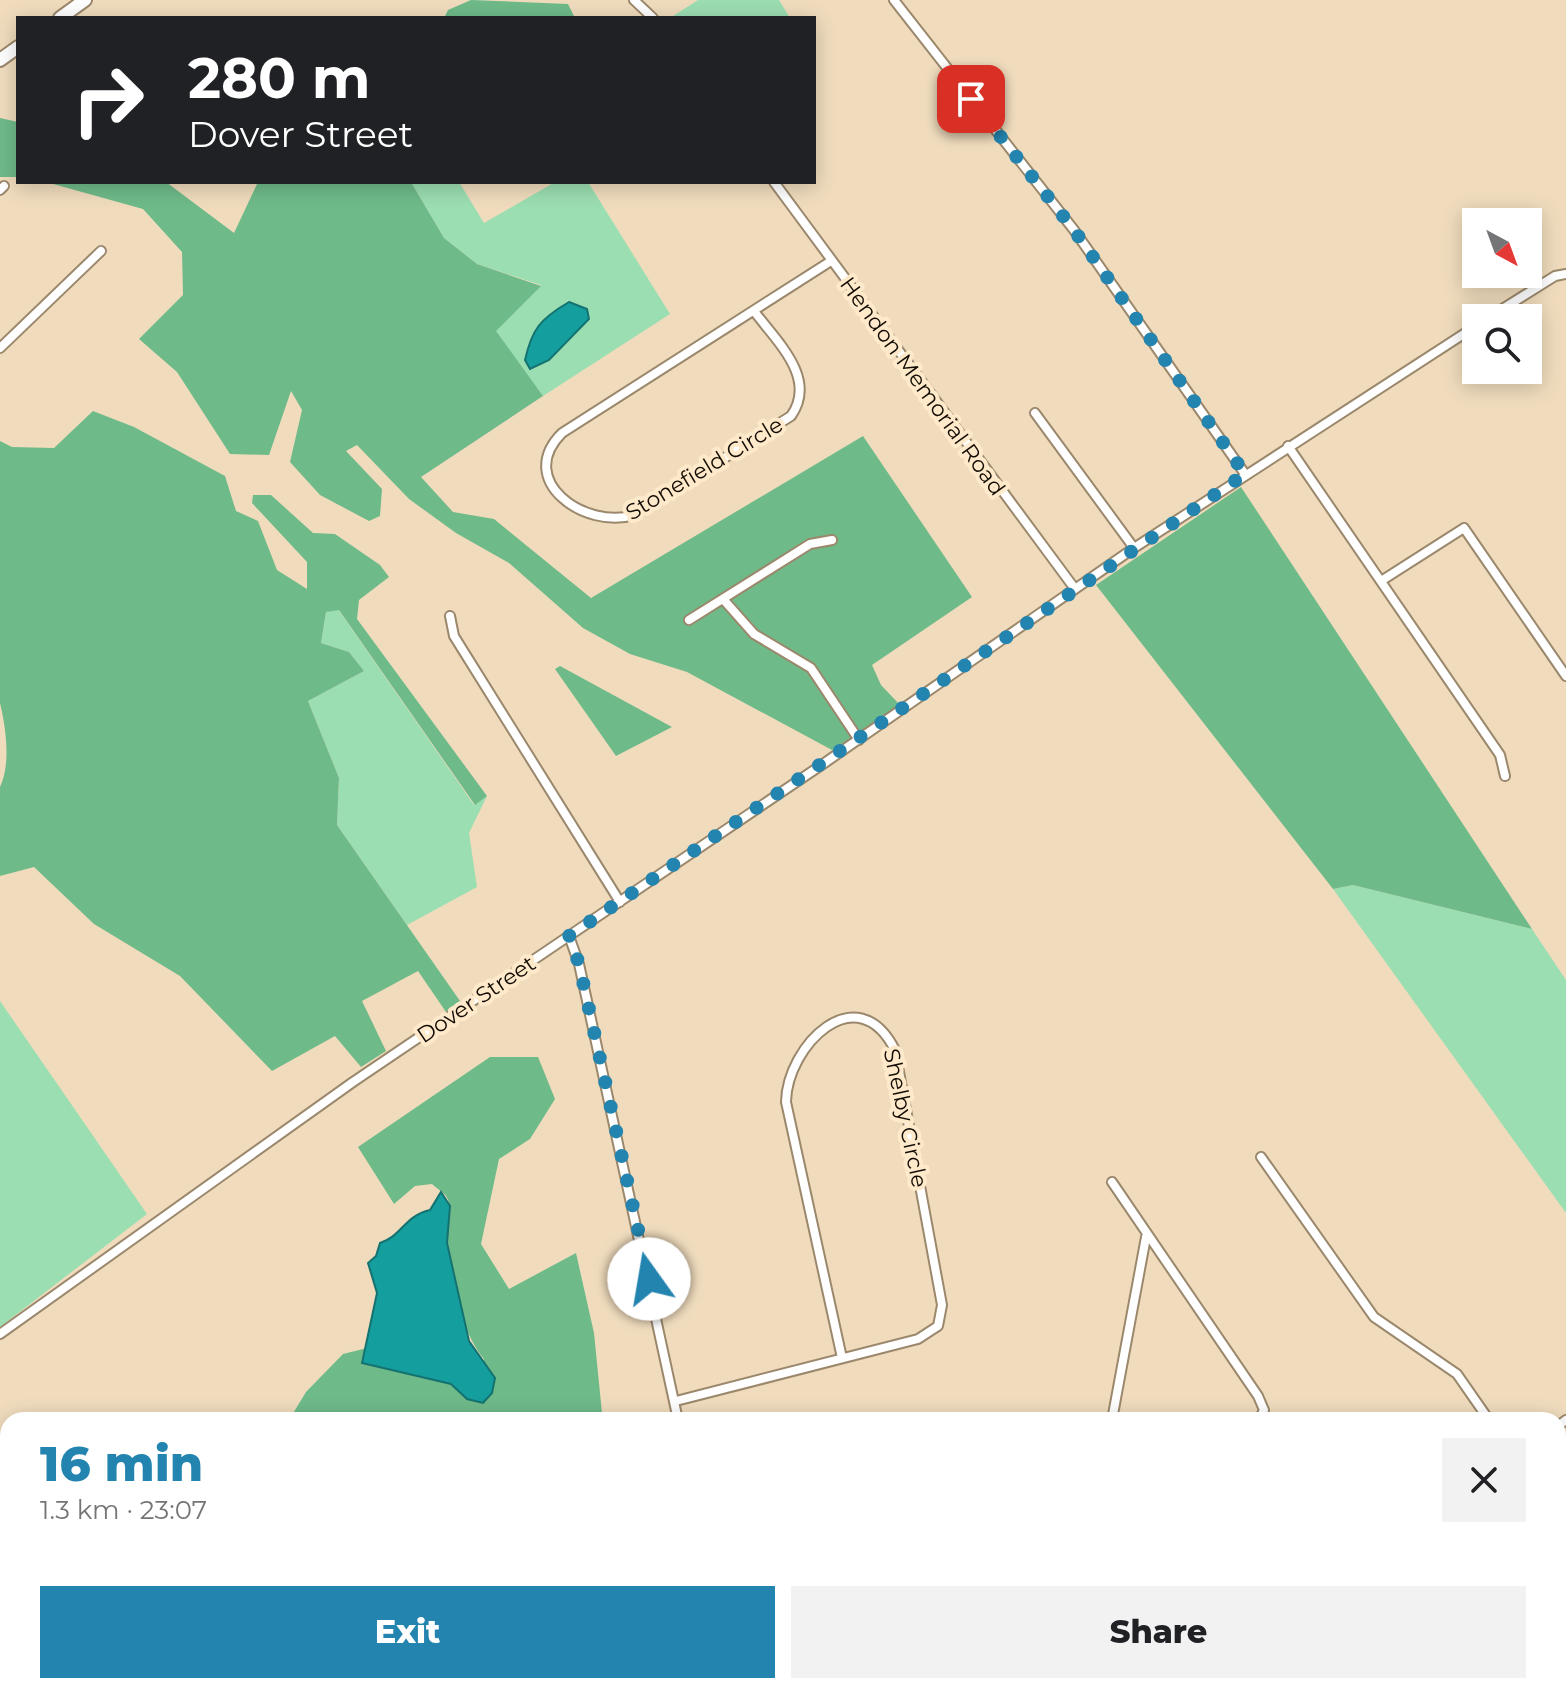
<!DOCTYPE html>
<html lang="en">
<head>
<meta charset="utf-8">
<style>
	:root { --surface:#fff; --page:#f2f2f2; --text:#202124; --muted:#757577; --accent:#2384af }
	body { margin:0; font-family:Montserrat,sans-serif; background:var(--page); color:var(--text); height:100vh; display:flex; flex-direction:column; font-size:30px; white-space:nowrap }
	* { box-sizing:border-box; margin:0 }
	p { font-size:26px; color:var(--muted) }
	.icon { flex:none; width:44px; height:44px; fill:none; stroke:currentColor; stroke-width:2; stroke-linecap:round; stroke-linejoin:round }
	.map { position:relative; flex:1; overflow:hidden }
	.side { position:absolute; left:0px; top:1412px; width:1566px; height:282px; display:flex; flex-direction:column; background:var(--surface); border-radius:24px 24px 0 0; box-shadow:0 4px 20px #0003 }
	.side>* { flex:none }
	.guide { position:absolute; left:16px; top:16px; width:800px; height:168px; border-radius:0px; box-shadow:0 4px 20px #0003; background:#202124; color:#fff; overflow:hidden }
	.needle { width:52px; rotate:139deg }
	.fabs { position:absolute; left:1462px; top:208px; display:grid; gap:16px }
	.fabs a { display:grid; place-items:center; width:80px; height:80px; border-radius:0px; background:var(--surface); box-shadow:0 4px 20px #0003; font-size:40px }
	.pin { position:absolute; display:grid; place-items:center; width:68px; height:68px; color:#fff; margin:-34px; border-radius:16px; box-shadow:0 4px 12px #0006 }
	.me { position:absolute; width:88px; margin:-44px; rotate:347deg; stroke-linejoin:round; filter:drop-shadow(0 0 6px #0008) }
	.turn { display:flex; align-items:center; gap:28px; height:168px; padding:0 40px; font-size:36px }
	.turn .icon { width:104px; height:104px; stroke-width:2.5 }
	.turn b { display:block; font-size:56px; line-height:68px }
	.round { display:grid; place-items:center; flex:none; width:84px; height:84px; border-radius:0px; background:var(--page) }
	.summary { display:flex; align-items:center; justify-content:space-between; height:136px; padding:0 40px }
	h1 { font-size:48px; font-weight:800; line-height:60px; color:var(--accent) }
	.button { display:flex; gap:16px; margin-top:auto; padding:16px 40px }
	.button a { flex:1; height:92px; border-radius:0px; background:var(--accent); color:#fff; font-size:32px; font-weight:800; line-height:92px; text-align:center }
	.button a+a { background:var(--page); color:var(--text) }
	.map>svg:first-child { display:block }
	.green { fill:#9bdeb1 }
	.forest { fill:#6fba89 }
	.water { fill:#159e9e; stroke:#147270; stroke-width:2 }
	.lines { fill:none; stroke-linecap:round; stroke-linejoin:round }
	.street-casing { stroke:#9b886c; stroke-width:12 }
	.secondary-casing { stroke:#9b886c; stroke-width:16 }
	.street { stroke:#fff; stroke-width:8 }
	.secondary { stroke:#fff; stroke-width:12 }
	.route { stroke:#2384af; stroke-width:14; stroke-dasharray:0 25.2 }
	.labels { text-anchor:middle; stroke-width:8; stroke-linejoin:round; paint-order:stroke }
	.street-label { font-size:22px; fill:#110b03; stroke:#fee9ca }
</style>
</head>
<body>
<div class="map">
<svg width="1566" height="1693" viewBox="0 0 1566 1693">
	<rect width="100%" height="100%" fill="#f0dcbd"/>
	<path class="green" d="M698 0H779L790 18H670Z
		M411 182H459L484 223 555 182H588L670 314 543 396 495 331 541 285 477 264 444 238Z
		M338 609 474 805 487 796 469 833 477 887 407 925 337 825 339 778 308 701 364 671 349 652 321 643 326 612Z
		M1353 885 1532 929 1566 980V1213L1333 889Z
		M0 1001 147 1214 0 1327Z"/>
	<path class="forest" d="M471 0 568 4 575 18H444L448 10Z
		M0 118 18 122V177H0Z
		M46 182H166L234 233 258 182H411L444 238 477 264 541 286 496 331 543 396 421 477 453 512 494 519 591 598 863 436 972 597 872 665 881 685 901 706 832 750 687 672 630 654 583 628 509 563 456 533 409 499 357 445 346 451 382 489 380 516 369 521 320 495 290 462 302 410 291 391 269 455 230 454 177 372 139 339 183 295 182 252 143 209Z
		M93 411 134 427 225 476 236 511 258 521 277 570 307 589V562L252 503 253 495H271L313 533 335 534 380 565 389 577 359 600 357 619 487 796 475 805 339 610 326 612 321 643 349 652 364 671 308 701 339 778 337 825 460 1001 446 1012 418 971 362 1001 386 1051 361 1067 335 1036 272 1071 180 976 94 924 34 867 0 876V787C11 764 6 728 0 703V441L12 447 54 448Z
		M1241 487 1532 929 1353 885 1333 889 1096 585Z
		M560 666 672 727 616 756 555 669Z
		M490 1057H538L555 1099 530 1139 499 1159 481 1244 509 1289 576 1253 594 1333 602 1413 595 1420H289L306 1392 343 1354 367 1348 363 1363 451 1384 467 1399 484 1359C461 1332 449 1276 446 1240 446 1227 454 1207 446 1196 443 1192 436 1188 432 1184L415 1186 394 1204 358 1147Z
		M424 1686H490V1693H423Z
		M523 1686H570L565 1693H526Z"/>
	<path class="water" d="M569 302 587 309 589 319 549 360 530 369 525 360C532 329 540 319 569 302Z
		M441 1192 450 1206 447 1243 469 1341 495 1378 492 1393 483 1403 467 1399 451 1384 362 1363 377 1293 368 1263 376 1256 380 1243C402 1236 404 1216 430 1210Z"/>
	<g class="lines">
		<g class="street-casing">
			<path id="street" d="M634 0 653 18
				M894 0 1074 230 1245 474
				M774 182 1075 589
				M0 190 4 186
				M754 311C776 341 818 378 791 416L634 515C586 530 514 481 562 433L831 261
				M1488 318 1555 276 1566 274
				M0 348 101 251
				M1035 413 1134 548
				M1288 446 1500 755 1505 776
				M1381 581 1464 528 1566 676
				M723 599 754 634 811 668 859 740
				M450 616 454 636 620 902
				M689 620 810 544 832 540
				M569 936 579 964 678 1420
				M1261 1157 1374 1317 1457 1374 1489 1420
				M1112 1182 1258 1396 1264 1410 1259 1420
				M0 1334 353 1082 823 764 1134 548 1476 326
				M676 1401 918 1339 938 1326 942 1305 895 1050C857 975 787 1046 786 1102L842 1358
				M1112 1420 1146 1237
				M1558 1426 1566 1420
				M1558 1667 1566 1670
				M700 1686V1693
				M1183 1693 1193 1686"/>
		</g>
		<g class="secondary-casing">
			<path id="secondary" d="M60 18 85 0
				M0 60 18 47"/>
		</g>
		<use href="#street" class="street"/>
		<use href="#secondary" class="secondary"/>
	</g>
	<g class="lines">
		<path class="route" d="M649 1279 579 964 569 936 1245 474 1074 230 971 99"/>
	</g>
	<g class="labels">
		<g class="street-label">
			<text transform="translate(923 386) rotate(54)" y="8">Hendon Memorial Road</text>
			<text transform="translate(704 468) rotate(-31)" y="8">Stonefield Circle</text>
			<text transform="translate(476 999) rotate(-34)" y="8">Dover Street</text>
			<text transform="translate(906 1118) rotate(78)" y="8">Shelby Circle</text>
		</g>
	</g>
</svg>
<div class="fabs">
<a><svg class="needle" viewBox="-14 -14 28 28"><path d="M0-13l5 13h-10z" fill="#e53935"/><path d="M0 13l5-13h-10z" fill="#757577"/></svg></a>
<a><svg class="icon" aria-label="search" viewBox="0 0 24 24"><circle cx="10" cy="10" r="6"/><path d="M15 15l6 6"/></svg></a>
</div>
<div class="pin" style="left:971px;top:99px;background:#d93025"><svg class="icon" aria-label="arrive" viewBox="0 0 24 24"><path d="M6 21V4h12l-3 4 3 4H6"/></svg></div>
<svg class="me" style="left:649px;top:1279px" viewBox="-20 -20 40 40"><circle r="19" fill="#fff"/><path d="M0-13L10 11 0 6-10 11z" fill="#2384af"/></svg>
<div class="guide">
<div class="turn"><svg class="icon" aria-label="right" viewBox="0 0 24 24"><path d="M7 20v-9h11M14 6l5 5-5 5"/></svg><div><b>280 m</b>Dover Street</div></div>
</div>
<section class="side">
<div class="summary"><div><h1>16 min</h1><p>1.3 km · 23:07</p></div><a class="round"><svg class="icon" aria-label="close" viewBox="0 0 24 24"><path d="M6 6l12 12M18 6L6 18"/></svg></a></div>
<div class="button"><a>Exit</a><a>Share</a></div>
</section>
</div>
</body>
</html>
